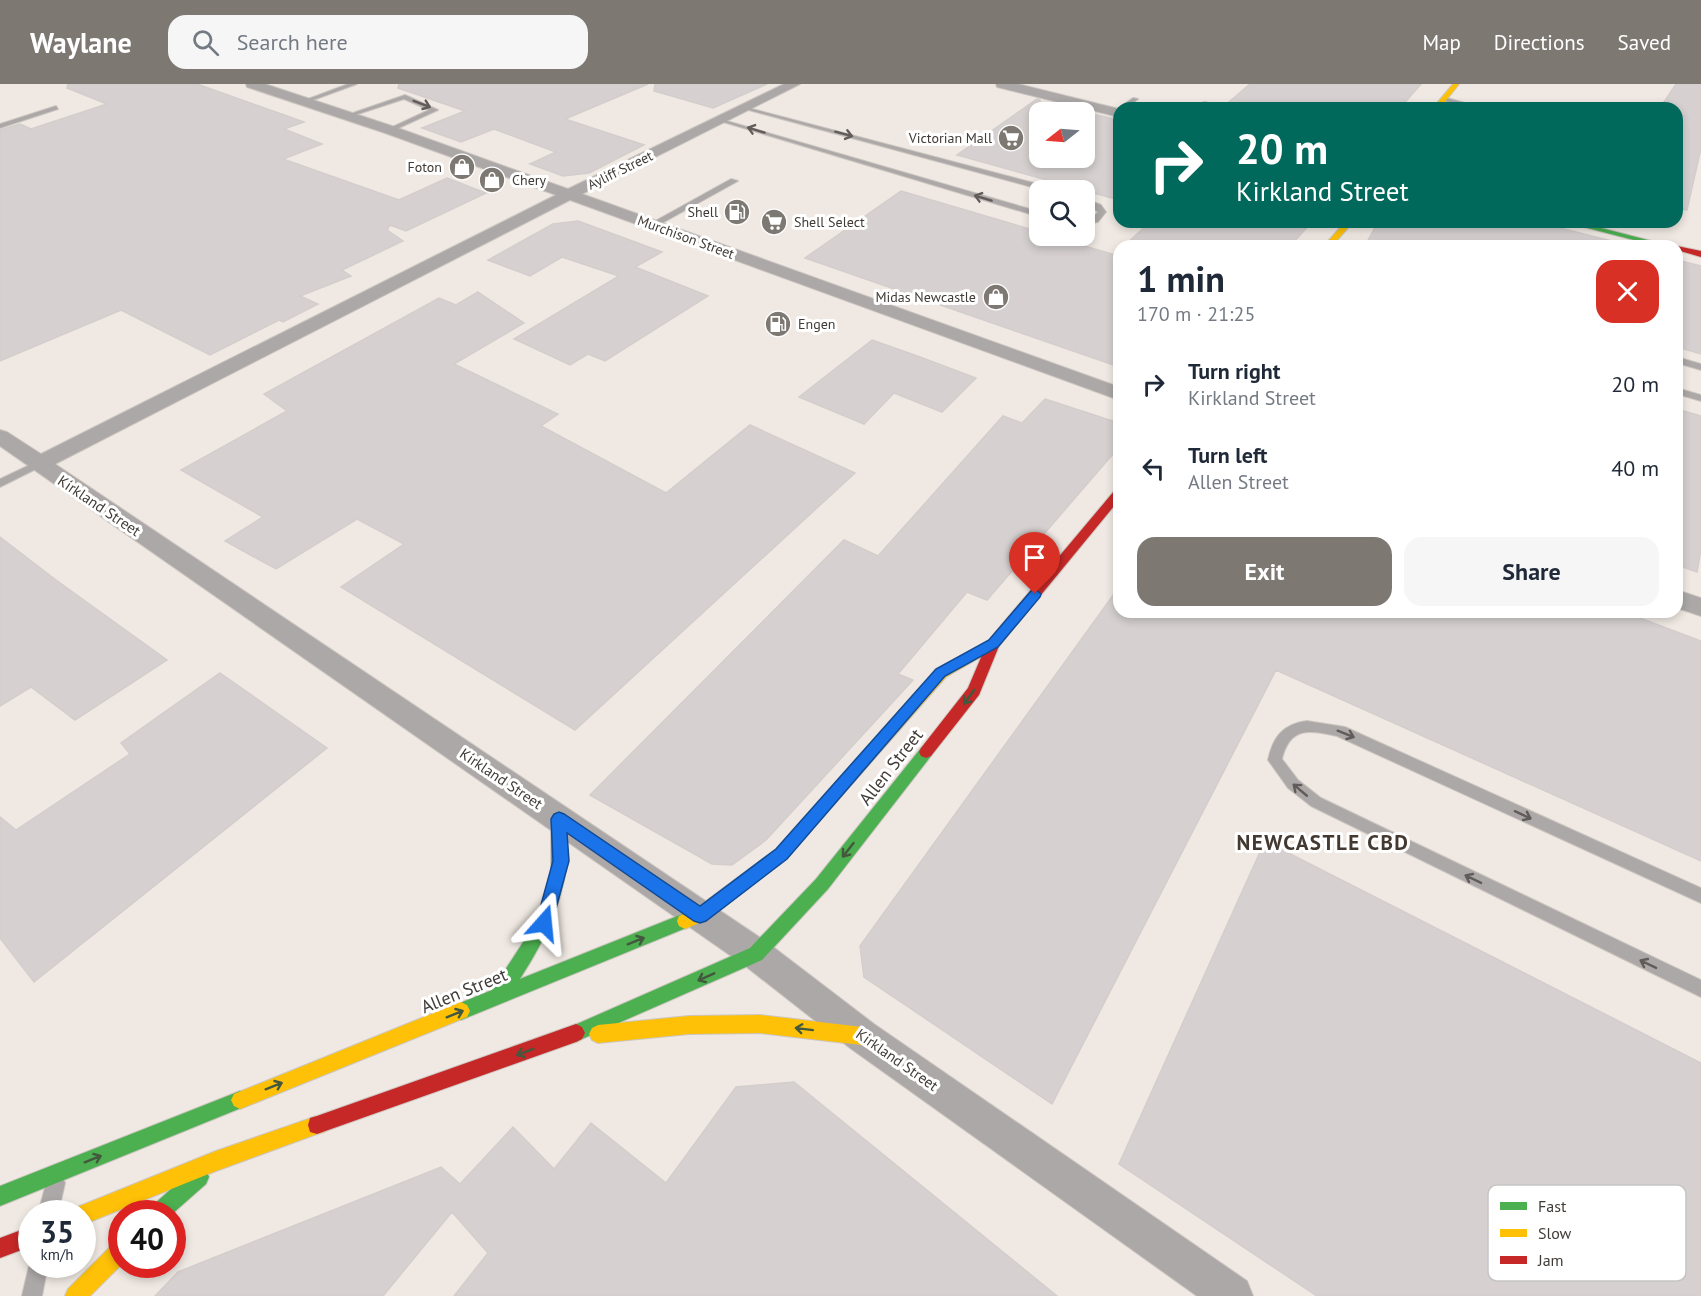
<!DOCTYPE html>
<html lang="en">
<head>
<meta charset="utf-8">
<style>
	:root { --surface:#fff; --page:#f6f6f7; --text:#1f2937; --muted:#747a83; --accent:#7e7873 }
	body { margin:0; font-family:"PT Sans",sans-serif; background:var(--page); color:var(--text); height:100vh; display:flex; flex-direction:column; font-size:22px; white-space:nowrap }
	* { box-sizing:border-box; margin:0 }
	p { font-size:20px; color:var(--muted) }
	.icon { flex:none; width:33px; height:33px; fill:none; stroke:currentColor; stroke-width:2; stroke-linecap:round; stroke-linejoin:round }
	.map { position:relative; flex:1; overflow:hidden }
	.details { position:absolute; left:1113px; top:156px; width:570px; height:378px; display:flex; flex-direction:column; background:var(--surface); border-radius:18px; box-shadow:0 3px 9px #0003 }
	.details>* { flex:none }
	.top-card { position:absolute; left:1113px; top:18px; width:570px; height:126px; border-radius:18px; box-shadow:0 3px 9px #0003; background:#00695c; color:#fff; overflow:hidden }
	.needle { width:39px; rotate:253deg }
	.buttons { position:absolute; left:1029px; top:18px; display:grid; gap:12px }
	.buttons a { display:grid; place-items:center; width:66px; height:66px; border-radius:12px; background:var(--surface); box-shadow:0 3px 9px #0003; font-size:30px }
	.speed { position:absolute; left:18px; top:1116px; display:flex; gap:12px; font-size:30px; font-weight:700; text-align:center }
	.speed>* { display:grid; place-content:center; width:78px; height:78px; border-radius:50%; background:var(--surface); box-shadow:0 3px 9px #0003; line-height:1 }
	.speed small { font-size:15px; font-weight:400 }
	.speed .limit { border:9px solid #d22; background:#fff; color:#111 }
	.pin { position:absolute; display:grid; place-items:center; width:51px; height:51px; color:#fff; margin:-62px -26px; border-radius:50% 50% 50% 0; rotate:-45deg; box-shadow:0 0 6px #0007 }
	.pin .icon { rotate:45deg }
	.me { position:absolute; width:66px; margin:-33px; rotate:18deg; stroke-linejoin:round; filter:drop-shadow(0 0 4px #0008) }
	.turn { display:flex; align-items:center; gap:21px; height:126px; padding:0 24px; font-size:27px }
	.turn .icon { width:78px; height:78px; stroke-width:2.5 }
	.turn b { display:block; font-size:42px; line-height:51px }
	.round { display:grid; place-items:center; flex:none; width:63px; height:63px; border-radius:18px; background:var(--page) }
	.summary { display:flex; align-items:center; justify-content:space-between; height:102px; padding:0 24px }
	h1 { font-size:36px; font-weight:800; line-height:45px }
	.primary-button { display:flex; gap:12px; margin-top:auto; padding:12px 24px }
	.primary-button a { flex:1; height:69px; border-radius:18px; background:var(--accent); color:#fff; font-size:24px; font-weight:800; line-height:69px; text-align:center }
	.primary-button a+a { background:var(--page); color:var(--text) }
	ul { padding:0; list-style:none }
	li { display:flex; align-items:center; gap:18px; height:84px; padding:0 24px }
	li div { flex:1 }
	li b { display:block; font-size:22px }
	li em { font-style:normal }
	header { display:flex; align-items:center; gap:36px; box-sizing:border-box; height:84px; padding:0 30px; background:var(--accent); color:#fff }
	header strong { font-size:28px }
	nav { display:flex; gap:33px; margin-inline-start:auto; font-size:21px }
	.search { width:420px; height:54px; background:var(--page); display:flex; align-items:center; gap:15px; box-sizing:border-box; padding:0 21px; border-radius:18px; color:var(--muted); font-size:22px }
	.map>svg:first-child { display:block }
	.building { fill:#d6d1d0; stroke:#d3cdcc; stroke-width:1.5 }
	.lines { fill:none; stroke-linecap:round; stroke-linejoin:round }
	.lane-casing { stroke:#ccc6c1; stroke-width:2 }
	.street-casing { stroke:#ccc6c1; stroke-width:2 }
	.fast-casing { stroke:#ccc6c1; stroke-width:2 }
	.slow-casing { stroke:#ccc6c1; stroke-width:2 }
	.jam-casing { stroke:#ccc6c1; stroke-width:2 }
	.lane { fill:#ada8a8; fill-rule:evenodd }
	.street { fill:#ada8a8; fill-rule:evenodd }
	.fast { fill:#4caf50; fill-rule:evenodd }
	.slow { fill:#ffc107; fill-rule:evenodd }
	.jam { fill:#c62828; fill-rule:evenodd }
	.oneway { stroke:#615c59 }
	.oneway2 { stroke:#43583d }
	.route { fill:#1a73e8; stroke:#114b97; stroke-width:1.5 }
	.labels { text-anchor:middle; stroke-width:6; stroke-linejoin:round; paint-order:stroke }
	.far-poi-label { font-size:14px; fill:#403b37; stroke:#fff; text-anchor:end }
	.far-street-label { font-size:14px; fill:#403b37; stroke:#fff }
	.street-label { font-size:15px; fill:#403b37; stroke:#fff }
	.near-street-label { font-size:18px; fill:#403b37; stroke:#fff }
	.district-label { font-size:21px; font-weight:bold; letter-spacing:1.5px; fill:#433931; stroke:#fff }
	.key { fill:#fff; stroke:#c6c4c3; stroke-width:1.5 }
	.key-label { font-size:16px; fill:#403b37 }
</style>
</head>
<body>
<header>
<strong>Waylane</strong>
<div class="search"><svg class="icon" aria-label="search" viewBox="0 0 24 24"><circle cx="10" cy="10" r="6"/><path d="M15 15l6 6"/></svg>Search here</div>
<nav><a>Map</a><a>Directions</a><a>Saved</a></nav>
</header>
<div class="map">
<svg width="1701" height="1212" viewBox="0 0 1701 1212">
	<rect width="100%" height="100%" fill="#f0e9e3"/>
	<path class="building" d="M68 0H197L304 38 284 45 322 60 283 75 399 116 447 94 486 109 406 147 390 141 387 146 403 157 342 186 351 192 300 212 318 220 283 238 279 236 210 271 121 226 0 277V46L20 40 31 45 107 20 67 4Z
		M399 0H648L565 35 644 61 589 89 563 92 530 80 556 68 494 45 461 58 422 44 465 27 398 4Z
		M655 0H767L713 24 654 7Z
		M1250 0H1421L1400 24H1222Z
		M1676 0H1701V64L1687 126 1677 125V24H1660Z
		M1037 15 1040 16V74H1084V28L1119 36V116L957 71Z
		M901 107 1040 148V152H1050L1119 172V283L805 174Z
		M578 137 662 168 635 183 708 212 605 277 588 270 570 281 514 255 619 192 562 173 530 192 488 176 553 140Z
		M1150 138H1312L1290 162H1124Z
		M1378 138H1556L1560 144 1612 157 1611 162H1365Z
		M1677 176 1701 182V270L1677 263Z
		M478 208 524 239 454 280 558 330 541 342 666 409 750 341 855 389 575 646 341 503 404 460 357 435 276 485 225 457 263 433 181 386 287 327 264 310 439 214 456 221Z
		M872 256 920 273 976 294 942 328 894 309 864 340 799 313Z
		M1045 315 1119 339V363L987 516 967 508 898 590 913 596 766 756 732 781 712 780 590 711 844 456 878 472 1003 332 1022 339Z
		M1677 325 1701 332V465L1697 488 1677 481Z
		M0 453 56 496 167 576 75 636 31 603 0 622Z
		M1119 503V528H1624L1701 557V777L1276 586 1052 1020 864 893 860 862Z
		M220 589 327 664 34 898 0 854V733L16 746 130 670 121 659Z
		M1265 757 1701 979V1212H1317L1119 1080Z
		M794 998 1057 1212H454L488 1169 452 1128 383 1212H155L178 1188 441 1083 460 1100 513 1043 554 1085 591 1039 666 1099 736 1003Z"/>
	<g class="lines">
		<g class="lane-casing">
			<path id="lane" d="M348 0H357L305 19 300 18Z
				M405 11 438 26 390 48 388 45 429 26 404 15 349 33 344 32Z
				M1443 13 1480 23 1481 24H1470L1441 16Z
				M1133 14 1138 15 1126 24H1119Z
				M1204 18 1209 19 1204 24H1197Z
				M56 22 58 25 0 44V40Z
				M745 23 1053 104 1054 106H1043L745 25Z
				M720 35 1040 128V133L720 37Z
				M731 95 738 97 655 143 648 141Z
				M1084 114 1101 121 1106 128 1098 138 1084 140V136L1092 134 1098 128 1084 119Z
				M1677 273 1701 280V286L1677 279Z
				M1677 304 1701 311V317L1677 310Z
				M38 377 42 378V382L0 403V395Z
				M1307 637 1345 643 1701 804V819L1337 652C1310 646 1290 642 1282 675L1298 696 1321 714 1701 896V913L1311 722 1288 704 1268 676C1273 653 1283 640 1307 637Z
				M55 1089 62 1092 65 1099 58 1130H38L48 1092Z
				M31 1173 32 1180H48L42 1212H22Z"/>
		</g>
		<g class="street-casing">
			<path id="street" d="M246 0H265L395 43 568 105 784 0H800L582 110 1119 303V316L570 116 55 380 768 859 874 940 1247 1197 1253 1212H1197L850 964 744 881 0 362V346L7 348 41 370 556 111 385 49 247 3Z
				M996 0H1018L1119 25V33L997 3Z
				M1677 506 1701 514V532L1677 524Z"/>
		</g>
		<g class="fast-casing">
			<path id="fast" d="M1564 138H1578L1671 162H1657Z
				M926 662 931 664 933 668 931 672 828 805 762 876 582 955 576 958 570 955 567 949 570 943 750 864 816 795 921 664Z
				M559 728 564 729C568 738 567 748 567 757 569 809 547 853 520 895L685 829 691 832 693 837 691 842 461 936 455 933 452 927 455 921 492 906 533 843 546 809 551 787V734L554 729Z
				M240 1007 246 1010 249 1016 246 1022 0 1122V1102Z
				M199 1083 206 1086 209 1093 206 1100 172 1130H148L151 1123 192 1086Z"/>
		</g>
		<g class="slow-casing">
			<path id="slow" d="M1453 0H1459L1440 24H1433Z
				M1345 138H1353L1332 162H1324Z
				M993 555 998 557 999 560 998 563 946 593 786 775 706 836 685 845 679 842 677 837 679 832 694 826 776 765 936 585Z
				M461 918 467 921 470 927 467 933 240 1025 234 1022 231 1016 234 1010Z
				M760 931 862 943 868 946 871 952 868 958 862 961 760 949 689 950 598 959 592 956 589 950 592 944 598 941 689 932Z
				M317 1032 324 1034 326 1041 324 1048 317 1050 216 1087 82 1141V1130H73L75 1124 216 1067Z
				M122 1155V1180L90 1212H65L68 1205 115 1158Z"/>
		</g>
		<g class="jam-casing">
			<path id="jam" d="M1675 162H1677L1701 167V173L1677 166V162Z
				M1119 405V416L999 562 979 611 931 672 926 674 921 672 919 668 921 664 968 604 988 557 1115 406Z
				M576 940 582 943 585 949 582 955 576 958 317 1050 310 1048 308 1041 310 1034 317 1032Z
				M32 1142V1162L0 1174V1154Z"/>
		</g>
		<use href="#lane" class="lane"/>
		<use href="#street" class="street"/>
		<use href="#fast" class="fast"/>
		<use href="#slow" class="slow"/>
		<use href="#jam" class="jam"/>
	</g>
	<defs><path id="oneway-shaft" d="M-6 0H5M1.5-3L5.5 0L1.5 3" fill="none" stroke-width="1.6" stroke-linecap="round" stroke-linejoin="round" transform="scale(1.5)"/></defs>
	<g class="oneway">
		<use href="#oneway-shaft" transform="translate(422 20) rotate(21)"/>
		<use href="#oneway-shaft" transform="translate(756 46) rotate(-163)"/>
		<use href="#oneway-shaft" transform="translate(844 50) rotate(15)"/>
		<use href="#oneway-shaft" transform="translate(983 114) rotate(-163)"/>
		<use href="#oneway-shaft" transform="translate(1346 650) rotate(22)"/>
		<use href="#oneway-shaft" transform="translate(1300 706) rotate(-140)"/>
		<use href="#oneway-shaft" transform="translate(1523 731) rotate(25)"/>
		<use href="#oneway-shaft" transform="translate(1473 795) rotate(-154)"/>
		<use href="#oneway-shaft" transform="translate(1648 880) rotate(-154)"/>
	</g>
	<g class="oneway2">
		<use href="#oneway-shaft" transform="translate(969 613) rotate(126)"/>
		<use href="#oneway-shaft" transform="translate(848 766) rotate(128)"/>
		<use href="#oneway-shaft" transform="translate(636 857) rotate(-22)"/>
		<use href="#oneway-shaft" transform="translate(706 893) rotate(156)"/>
		<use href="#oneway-shaft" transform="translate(455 930) rotate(-22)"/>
		<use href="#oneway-shaft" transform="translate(804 945) rotate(-173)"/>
		<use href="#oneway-shaft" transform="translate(525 968) rotate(160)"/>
		<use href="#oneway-shaft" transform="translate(274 1002) rotate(-22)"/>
		<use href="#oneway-shaft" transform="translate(93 1075) rotate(-22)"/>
	</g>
	<path class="route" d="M1035 505 1041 510 1040 513 998 563 945 592 787 775 706 837 700 839 694 837 567 749 569 777 552 839 550 845 544 847 538 845 536 839 553 777 551 735 554 730 559 728 564 730 700 822 776 765 936 585 989 556 1031 507Z"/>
	<defs>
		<g id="supermarket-disc" transform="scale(1.35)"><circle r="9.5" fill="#7e7873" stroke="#fff"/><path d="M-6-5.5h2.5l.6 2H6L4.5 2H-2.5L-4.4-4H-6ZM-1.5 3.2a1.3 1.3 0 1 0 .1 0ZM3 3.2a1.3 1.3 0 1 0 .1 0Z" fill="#fff"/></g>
		<g id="shop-disc" transform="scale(1.35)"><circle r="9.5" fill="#7e7873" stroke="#fff"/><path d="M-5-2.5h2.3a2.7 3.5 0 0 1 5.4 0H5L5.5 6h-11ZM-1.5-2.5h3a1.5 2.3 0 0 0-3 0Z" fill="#fff"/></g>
		<g id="fuel-disc" transform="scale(1.35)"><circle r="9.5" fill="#7e7873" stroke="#fff"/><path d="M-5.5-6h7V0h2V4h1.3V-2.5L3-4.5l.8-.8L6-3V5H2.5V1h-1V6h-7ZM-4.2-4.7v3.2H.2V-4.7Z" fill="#fff"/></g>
	</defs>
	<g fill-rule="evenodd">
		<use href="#supermarket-disc" x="1011" y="54"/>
		<use href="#shop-disc" x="462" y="83"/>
		<use href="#shop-disc" x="492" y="96"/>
		<use href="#fuel-disc" x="737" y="128"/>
		<use href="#supermarket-disc" x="774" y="138"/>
		<use href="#shop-disc" x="996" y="213"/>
		<use href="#fuel-disc" x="778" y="240"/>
	</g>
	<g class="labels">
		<g class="far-poi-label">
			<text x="992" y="59">Victorian Mall</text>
			<text x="442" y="88">Foton</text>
			<text x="512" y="101" text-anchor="start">Chery</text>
			<text x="718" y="133">Shell</text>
			<text x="794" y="143" text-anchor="start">Shell Select</text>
			<text x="976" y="218">Midas Newcastle</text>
			<text x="798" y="245" text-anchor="start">Engen</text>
		</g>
		<g class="far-street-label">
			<text transform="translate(620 86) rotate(-26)" y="5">Ayliff Street</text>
			<text transform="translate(686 153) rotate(20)" y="5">Murchison Street</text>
		</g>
		<g class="street-label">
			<text transform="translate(99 422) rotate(34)" y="5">Kirkland Street</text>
			<text transform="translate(501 695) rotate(34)" y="5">Kirkland Street</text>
			<text transform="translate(897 976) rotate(35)" y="5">Kirkland Street</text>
		</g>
		<g class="near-street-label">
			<text transform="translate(891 683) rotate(-52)" y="6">Allen Street</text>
			<text transform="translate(464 907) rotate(-22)" y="6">Allen Street</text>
		</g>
		<g class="district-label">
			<text x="1323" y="766">NEWCASTLE CBD</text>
		</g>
	</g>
	<rect x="1488" y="1101" width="198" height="96" rx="9" class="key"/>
	<rect x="1500" y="1118" width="27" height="8" fill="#4caf50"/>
	<rect x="1500" y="1145" width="27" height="8" fill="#ffc107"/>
	<rect x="1500" y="1172" width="27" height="8" fill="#c62828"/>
	<g class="key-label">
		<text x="1538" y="1128">Fast</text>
		<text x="1538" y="1155">Slow</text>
		<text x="1538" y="1182">Jam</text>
	</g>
</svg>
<div class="buttons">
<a><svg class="needle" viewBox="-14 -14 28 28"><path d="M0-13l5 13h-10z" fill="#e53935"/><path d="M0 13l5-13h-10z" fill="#747a83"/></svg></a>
<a><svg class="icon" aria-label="search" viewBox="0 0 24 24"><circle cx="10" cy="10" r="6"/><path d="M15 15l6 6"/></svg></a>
</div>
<div class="speed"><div>35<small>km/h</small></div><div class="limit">40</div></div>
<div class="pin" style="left:1035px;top:510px;background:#d93025"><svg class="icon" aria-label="arrive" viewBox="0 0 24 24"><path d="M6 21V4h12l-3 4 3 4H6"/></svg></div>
<svg class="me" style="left:544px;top:839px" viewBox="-20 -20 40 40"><path d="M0-17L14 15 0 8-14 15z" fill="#1a73e8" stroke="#fff" stroke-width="4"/></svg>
<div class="top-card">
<div class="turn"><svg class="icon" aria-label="right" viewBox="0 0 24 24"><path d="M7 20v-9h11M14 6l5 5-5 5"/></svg><div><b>20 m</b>Kirkland Street</div></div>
</div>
<section class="details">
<div class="summary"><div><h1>1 min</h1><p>170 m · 21:25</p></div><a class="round" style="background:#d93025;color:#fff"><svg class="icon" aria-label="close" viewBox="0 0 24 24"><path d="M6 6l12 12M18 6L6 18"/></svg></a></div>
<ul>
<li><svg class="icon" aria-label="right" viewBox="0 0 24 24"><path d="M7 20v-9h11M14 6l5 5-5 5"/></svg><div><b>Turn right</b><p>Kirkland Street</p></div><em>20 m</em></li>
<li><svg class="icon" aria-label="left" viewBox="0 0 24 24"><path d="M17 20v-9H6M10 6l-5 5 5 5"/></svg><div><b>Turn left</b><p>Allen Street</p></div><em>40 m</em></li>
</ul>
<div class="primary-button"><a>Exit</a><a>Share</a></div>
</section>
</div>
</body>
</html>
